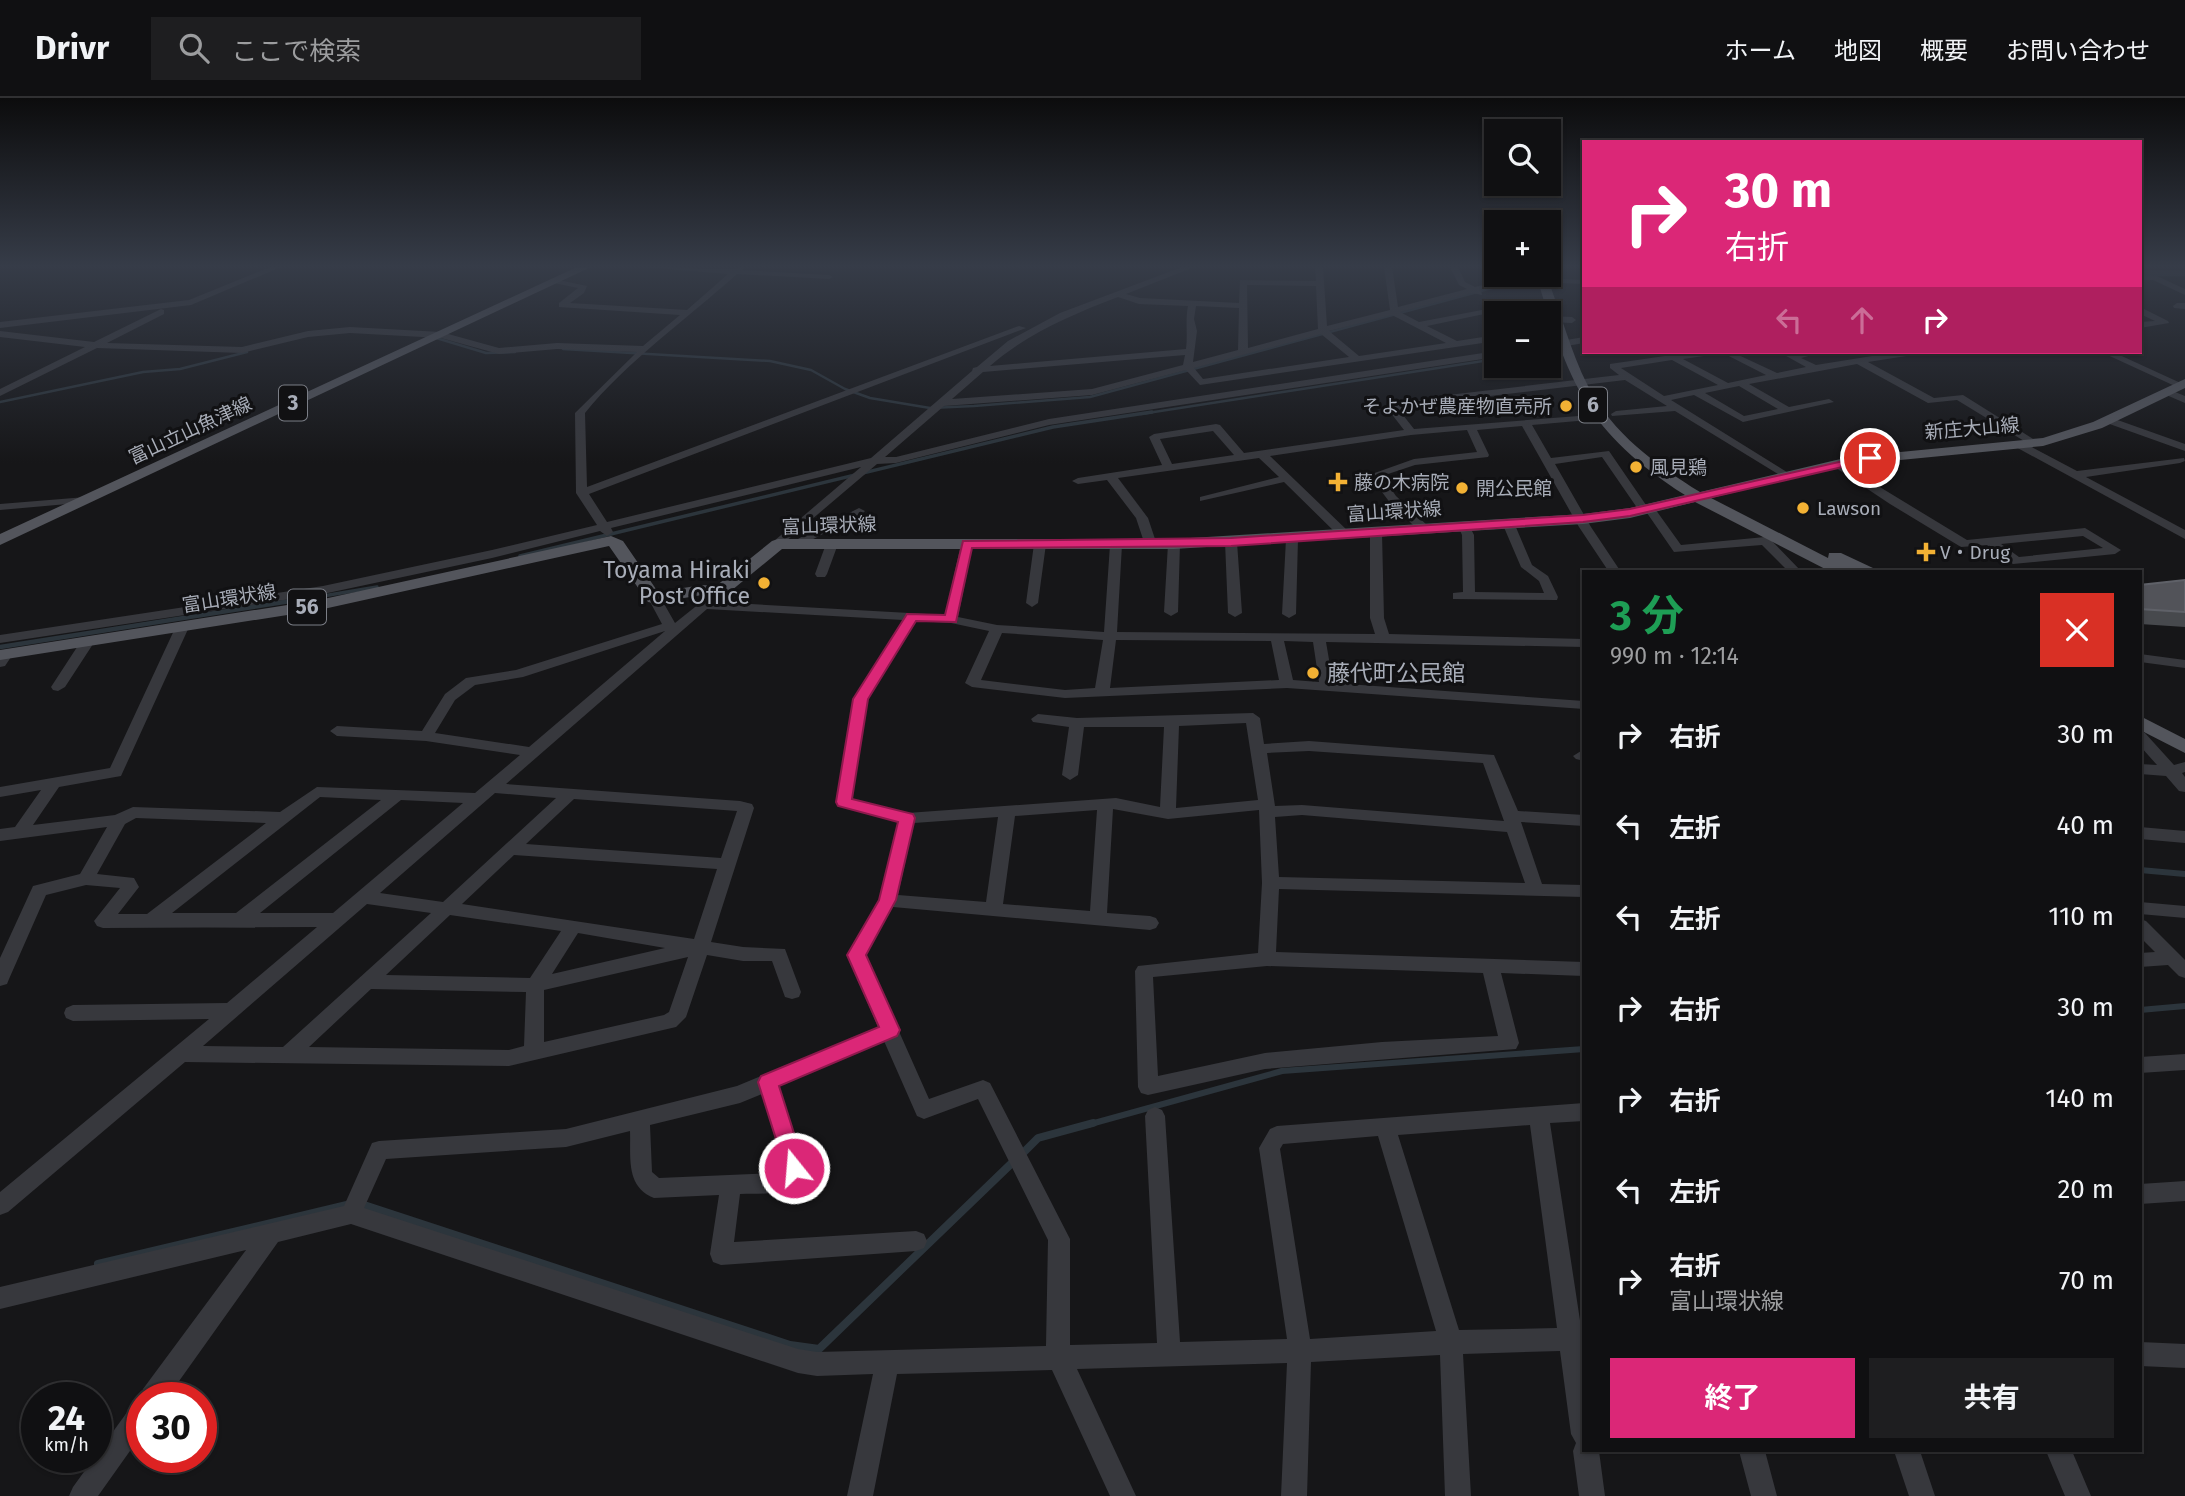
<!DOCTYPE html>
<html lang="ja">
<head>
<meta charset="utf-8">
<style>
	:root { --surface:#101012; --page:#1e1e20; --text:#f1f3f6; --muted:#9c9d9f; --line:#303032; --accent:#db2777 }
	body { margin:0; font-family:"Fira Sans","Noto Sans JP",sans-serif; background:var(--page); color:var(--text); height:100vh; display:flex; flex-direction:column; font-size:26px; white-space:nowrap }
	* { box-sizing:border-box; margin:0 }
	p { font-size:23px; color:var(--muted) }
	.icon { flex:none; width:38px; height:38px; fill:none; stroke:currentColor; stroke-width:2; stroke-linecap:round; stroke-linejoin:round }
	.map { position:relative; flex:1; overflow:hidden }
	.details { position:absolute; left:1582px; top:472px; width:560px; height:882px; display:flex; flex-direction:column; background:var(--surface); border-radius:0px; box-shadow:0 2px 5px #0004,0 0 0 2px var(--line) }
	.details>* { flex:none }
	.hud { position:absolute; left:1582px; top:42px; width:560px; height:214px; border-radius:0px; box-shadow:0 2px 5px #0004,0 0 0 2px var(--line); background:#db2777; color:#fff; overflow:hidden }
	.tools { position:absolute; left:1484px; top:21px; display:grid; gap:14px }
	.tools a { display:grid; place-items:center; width:77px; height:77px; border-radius:0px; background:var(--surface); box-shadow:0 2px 5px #0004,0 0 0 2px var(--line); font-size:35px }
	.speed { position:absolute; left:21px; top:1284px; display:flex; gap:14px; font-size:35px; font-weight:700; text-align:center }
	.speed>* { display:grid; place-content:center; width:91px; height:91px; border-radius:50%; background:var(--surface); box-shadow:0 2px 5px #0004,0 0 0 2px var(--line); line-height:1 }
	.speed small { font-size:18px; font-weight:400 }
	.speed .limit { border:10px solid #d22; background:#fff; color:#111 }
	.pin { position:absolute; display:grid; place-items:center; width:60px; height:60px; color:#fff; margin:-30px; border:4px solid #fff; border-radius:50%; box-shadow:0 2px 7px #0007 }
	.me { position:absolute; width:77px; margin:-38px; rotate:343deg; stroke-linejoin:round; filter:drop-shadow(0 0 5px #0008) }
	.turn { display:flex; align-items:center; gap:24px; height:147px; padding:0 28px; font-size:32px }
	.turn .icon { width:91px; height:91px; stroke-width:2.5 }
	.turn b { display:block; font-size:49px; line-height:60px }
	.lanes { display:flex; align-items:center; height:66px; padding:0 28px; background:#0003; justify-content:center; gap:35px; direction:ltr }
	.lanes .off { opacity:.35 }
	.round { display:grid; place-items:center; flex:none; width:74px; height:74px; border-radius:0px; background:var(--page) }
	.overview { display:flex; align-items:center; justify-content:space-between; height:119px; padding:0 28px }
	h1 { font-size:42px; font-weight:700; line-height:52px; color:#1e9e55 }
	.action { display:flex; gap:14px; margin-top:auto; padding:14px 28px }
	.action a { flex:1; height:80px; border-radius:0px; background:var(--accent); color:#fff; font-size:28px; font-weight:700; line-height:80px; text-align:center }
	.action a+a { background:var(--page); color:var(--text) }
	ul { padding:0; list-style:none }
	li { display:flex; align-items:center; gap:21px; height:91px; padding:0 28px }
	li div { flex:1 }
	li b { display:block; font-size:26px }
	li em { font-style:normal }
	header { display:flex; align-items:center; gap:42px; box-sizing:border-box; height:98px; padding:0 35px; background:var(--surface); border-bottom:2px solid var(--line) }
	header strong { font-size:33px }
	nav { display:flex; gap:38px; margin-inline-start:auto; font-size:24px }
	.search { width:490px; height:63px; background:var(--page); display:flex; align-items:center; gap:18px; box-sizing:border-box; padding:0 24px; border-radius:0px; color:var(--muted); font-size:26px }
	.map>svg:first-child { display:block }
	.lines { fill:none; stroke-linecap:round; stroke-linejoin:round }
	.stream-far4 { stroke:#2c353c; stroke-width:2.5 }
	.stream-far3 { stroke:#2c353c; stroke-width:3.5 }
	.stream-far2 { stroke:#2c353c; stroke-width:4.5 }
	.stream-far1 { stroke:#2c353c; stroke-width:6 }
	.stream { stroke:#2c353c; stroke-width:8 }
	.minor { fill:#37383d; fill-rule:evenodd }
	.major { fill:#53555c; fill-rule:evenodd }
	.wall { fill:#47494d }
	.building { fill:#525359; stroke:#5f6168; stroke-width:2 }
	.route { fill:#db2777; stroke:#8e194d; stroke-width:2 }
	.poi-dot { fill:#f2b134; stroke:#111113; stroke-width:2.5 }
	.labels { text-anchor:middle; stroke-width:6; stroke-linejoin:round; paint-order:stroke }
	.far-poi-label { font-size:19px; fill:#a8adb8; stroke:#111113; text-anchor:start }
	.far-street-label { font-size:19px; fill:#a8adb8; stroke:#111113 }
	.shield { fill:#111113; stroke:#7b7e86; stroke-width:2 }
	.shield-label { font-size:21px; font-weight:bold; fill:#a8adb8 }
	.poi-label { font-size:23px; fill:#a8adb8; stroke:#111113; text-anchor:end }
</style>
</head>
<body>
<header>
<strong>Drivr</strong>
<div class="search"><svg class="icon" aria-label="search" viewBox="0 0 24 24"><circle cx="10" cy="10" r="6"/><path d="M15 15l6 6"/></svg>ここで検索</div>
<nav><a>ホーム</a><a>地図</a><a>概要</a><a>お問い合わせ</a></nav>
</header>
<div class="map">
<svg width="2185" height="1398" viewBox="0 0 2185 1398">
	<rect width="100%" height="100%" fill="#161618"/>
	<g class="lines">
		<path class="stream-far4" d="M2140 177H2185
			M433 239 486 255 515 254
			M563 251 770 263 811 272 845 291 870 300 930 310 974 308 1090 299 1514 184
			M1549 253 1556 252
			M0 304 143 274 180 271 247 254
			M1141 316 1496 261"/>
		<path class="stream-far3" d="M520 458 1053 329 1152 314
			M311 500 377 489"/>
		<path class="stream-far2" d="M0 549 322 498"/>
		<path class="stream-far1" d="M2140 772 2185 776
			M2140 912 2185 908
			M1087 1027 1282 973 1584 951"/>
		<path class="stream" d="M1022 1056 1038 1040 1093 1025
			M361 1106 790 1247 819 1251 1015 1062
			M98 1166 351 1106"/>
		<path class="minor" d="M270 169H281L191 207 0 230V224L189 202Z
			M644 169 733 171 744 169 742 172 829 177 833 179 829 181 737 176C688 220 625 265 585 315L587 389 1019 228 1026 230 589 396 607 424 871 360 972 273 973 270 977 269 1008 243 1060 215 1182 169H1194L1126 196 1140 200 1239 205 1240 182 1316 183 1315 169H1323L1327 228 1390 212 1384 169H1392L1398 209 1467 191 1459 187 1450 169H1458L1465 184 1475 189 1514 179 1584 182V186L1514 183 1481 192 1482 197 1472 195 1400 214 1419 224 1508 207V211L1427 228 1457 243 1496 237V243L1200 287 1186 272 1092 297 944 308 885 359H896L1049 321 1496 253V259L1049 327 896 365 877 366 778 450 774 449V443L861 369 611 430 613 434 607 438 600 433 492 460 323 496 0 545V537L323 488 492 452 597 427 576 395 575 315 637 254 557 251 499 256 441 240 350 235 308 239 242 255 97 250 0 298V291L85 249 0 239V233L94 244 161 211 164 212V216L107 245 242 249 308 233 350 229 441 234 499 250 557 245 643 248 680 217 559 209V205L578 190 554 185V181L587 188 584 195 570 205 687 212 728 176ZM1247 187 1316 188 1318 231 1248 250ZM1118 199 1139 206 1188 208C1185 223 1188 236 1186 251L990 268C1028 235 1071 217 1118 199ZM1196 208 1239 210 1238 252 1193 264 1197 233 1194 221ZM1392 217 1446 245 1359 258 1329 233ZM1321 236 1349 259 1203 281 1194 270ZM1185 257 1183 267 1092 291 952 301 983 274Z
			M2142 172H2185V176H2145Z
			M2140 178H2157L2185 191V197L2153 182H2140Z
			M2177 205H2185V211L2174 210 2173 208Z
			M2140 209 2168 223 2169 225 2140 230V224L2155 223 2140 216Z
			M1549 218 1572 219 1576 222 1572 225 1549 224Z
			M1584 239V245L1549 251V245Z
			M1692 254H1715L1711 257 1683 261 1728 285 1766 277 1721 254H1732L1777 275 1806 269 1779 254H1823L1801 260 1816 267 1897 254H1917L1913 257 1868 264 1934 300 1963 297 2038 344 2029 346 1957 302 1928 305 1857 266 1749 286 1789 309 1829 301 1834 304 1743 324 1694 297 1671 302 1790 376V380L1786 381 1675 313 1612 318 1611 316 1616 313 1667 308 1625 282 1448 303 1399 312 1414 331 1604 316V320L1600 321 1532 327 1551 360 1609 353 1646 407 1653 408 1681 447 1765 439 1769 440 1802 474H1789L1762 447 1674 454 1647 415 1640 414 1602 359 1555 366 1591 429 1621 474H1609L1579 429 1522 328 1477 332 1489 357 1488 359 1415 367 1382 378 1396 398 1429 429V435H1421L1388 402 1369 377 1414 361 1477 354 1467 332 1411 337 1270 358 1349 434V440H1341L1284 384 1200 403V399L1279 379 1259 360 1118 380 1148 420 1157 447 1151 451 1145 447 1136 420 1107 382 1078 386 1072 383 1078 380 1162 367 1149 339 1154 336 1216 326 1220 327 1244 355 1404 332 1387 310 1388 308 1448 297 1619 277 1610 270V266ZM1672 262 1718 287 1664 298 1621 270ZM1739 288 1778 311 1744 318 1705 295ZM1213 333 1234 357 1172 366 1160 341Z
			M2101 254H2113L2185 287 2177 289Z
			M2164 292H2170L2185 298V305L2164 296Z
			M2104 320H2112L2185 346V353L2104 324Z
			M2014 344H2022L2077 373 2184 360 2185 363 2180 365 2086 379 2185 432V441L2014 348Z
			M1837 363 1967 442 2085 430 2121 452 2115 456 2013 466 1987 447 1961 449 1890 406 1833 368V364ZM2083 438 2103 450 2019 459 2001 446Z
			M86 399 92 402 90 404 0 412V406Z
			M859 410 865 413 863 415 798 449H790L788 446Z
			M1509 423 1515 427 1532 467 1548 478 1558 499 1557 502 1453 501V495L1463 494 1462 437 1459 430 1465 426 1469 427 1474 437 1475 494 1544 495 1539 483 1521 469 1503 427Z
			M1376 431 1382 435 1384 520 1389 536 1584 541V549L1326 544 1333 585 1584 603V611L1287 590 1065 600 972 589 965 585 989 533 951 525 916 523 867 601 852 701 907 715 1116 700 1160 709 1164 629H1084L1078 677 1070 682 1062 677 1069 629 1033 624 1031 621 1038 616 1077 620 1253 615 1260 620 1264 646 1309 643 1494 657 1518 713 1584 717V728L1521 724 1542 786 1584 787V799L1279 791 1276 854 1584 864V878L1501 875 1519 945 1516 951 1265 971 1148 997 1141 995 1138 989 1135 873 1138 868 1258 855 1262 785 1259 712 1168 721 1113 711 1107 815 1150 818 1156 820 1159 825 1156 830 1150 832 893 809 865 857 929 1001 983 982 990 985 1070 1141V1247L1157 1245 1145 1018 1148 1012 1155 1009 1162 1012 1165 1018 1180 1244 1287 1241 1259 1050 1270 1031 1277 1028 1584 1005V1023L1550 1025 1581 1229H1584V1353H1599L1605 1398H1579L1573 1353 1576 1345 1571 1336 1560 1253 1463 1256 1471 1398H1445L1440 1257 1311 1264 1307 1398H1281L1287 1265 1077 1271 1136 1398H1110L1052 1272 897 1276 873 1398H847L873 1276 817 1278 798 1275 351 1126 278 1144 167 1300H142V1336L98 1398H69L73 1389 133 1306 141 1303 143 1291 246 1152 0 1211V1189L344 1108 372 1045 379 1043 566 1031 737 988 878 929 847 857 879 802 898 723 838 708 836 704 853 601 903 522 707 511 506 686 740 703 752 706 754 710 711 844 743 849 785 851 801 894 799 899 792 901 785 899 772 863H743L707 857 686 919 676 929 509 968 185 964 8 1114 0 1117V1094L209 921 73 923 66 920 64 915 66 910 73 907 227 905 317 829 103 830 97 828 94 823 120 790 86 787 46 797 9 881 7 886 0 888V860L33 788 80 776 107 729 0 743V731L15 729 41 692 0 699V689L110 670 177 526H187L189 529 121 678 59 689 33 727 115 717 133 709 280 714 317 689 475 695 520 657 426 643 337 638 330 633 337 628 422 633 445 596 466 580 516 572 662 526 648 500 654 496 659 497 675 525 720 489 726 493 715 504 945 517 961 446 967 442 973 446 958 519 997 527 1104 534 1110 447 1116 443 1122 447 1117 534 1375 536 1370 520V435ZM665 533 529 649 435 635 455 602 475 587 523 579ZM1002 535 1103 542 1095 590 1065 592 981 582ZM1116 542 1271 543 1279 582 1110 590ZM1284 543 1313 544 1319 584 1293 582ZM1246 625 1258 702 1176 710 1179 628ZM1309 653 1483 665 1504 723 1302 707 1275 708 1267 655ZM495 695 556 700 443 804 380 795ZM320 699 381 702 236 815H172ZM574 701 737 713 721 760 526 746ZM401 702 463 705 333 815H260ZM1097 712 1090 813 1003 806 1015 718ZM1302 717 1507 734 1525 785 1279 779 1275 719ZM998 719 986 804 898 797 914 725ZM136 720 266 725 147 816H118L139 789 134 780 97 776 125 726ZM514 757 717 771 694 841 462 806ZM367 806 431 815 283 949 203 948ZM450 817 561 833 530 880 386 877ZM578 835 665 850 552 876ZM688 859 669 914 664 917 544 944V892ZM1267 868 1483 875 1498 938 1382 944 1265 955 1158 978 1153 879ZM371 891 526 894 524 948 509 952 309 949ZM884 943 917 1018 924 1021 978 1001 1048 1142 1046 1248 817 1254 798 1251 364 1110 386 1061 566 1049 630 1033C631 1058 625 1089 654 1100L719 1097 710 1156 713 1164 721 1167 916 1153 924 1150 927 1143 924 1136 916 1133 734 1144 740 1096C769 1095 791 1100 805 1070L779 988ZM762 996 783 1067 775 1075 659 1080 652 1074 650 1027 740 1005ZM1530 1027 1557 1230 1459 1232 1398 1037ZM1378 1038 1436 1233 1310 1241 1280 1051 1283 1046Z
			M1292 437 1298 441 1296 516 1289 520 1282 516 1286 441Z
			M1231 440 1237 444 1242 515 1235 519 1228 515 1225 444Z
			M832 442 838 446 827 476 825 479H817L815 476 826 446Z
			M1040 442 1046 446 1038 505 1032 509 1026 505 1034 446Z
			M1174 442 1180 446 1178 514 1171 518 1164 514 1168 446Z
			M88 539 95 543 65 589 58 593 53 592 51 589 81 543Z
			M6 552 13 556 5 568 0 569V555Z
			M2140 556 2185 562V570L2140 564Z
			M2140 633 2145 635 2174 667 2185 664V674L2182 675 2185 679V694L2179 693 2166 678 2140 676V666L2157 667 2140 648Z
			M1581 653H1584V663L1576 661 1573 658Z
			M2140 729 2185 733V745L2140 741Z
			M2140 804 2185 808V820L2140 816Z
			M2140 821 2146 823 2185 862V880L2179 878 2168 867 2140 869V855L2155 854 2140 839Z
			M2185 956V972L2140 975V959Z
			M2185 1083V1103L2140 1106V1086Z
			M2140 1244 2185 1246V1270L2140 1268Z
			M1739 1353H1765L1777 1398H1751Z
			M1894 1353H1920L1935 1398H1909Z
			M2046 1353H2072L2091 1398H2065Z"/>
		<path class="major" d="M577 169H591L0 447V436Z
			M1536 177H1546C1561 214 1570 253 1588 288 1612 335 1656 367 1700 394L1849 359 2043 340 2093 324 2185 281V290L2102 330 2043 348 1849 367 1711 400 1828 460 1829 455H1841L1873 470 1875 474H1831L1695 404 1630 420 1583 426 1174 451H782L726 497H702L654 505 648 504 609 448 319 512 0 562V552L319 502 611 438 623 443 658 494 702 487 716 488 772 443 778 441H1174L1583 416 1630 410 1685 397C1586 334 1569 284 1536 177Z
			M2140 618 2185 641V655L2140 632Z"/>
	</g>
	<path class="wall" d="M2185 482V529L2140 526V487Z"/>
	<path class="building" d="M2185 482V514L2140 511V487Z"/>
	<linearGradient id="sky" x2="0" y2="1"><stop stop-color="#0c0c0d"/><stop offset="0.46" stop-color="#363c48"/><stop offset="1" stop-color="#363c48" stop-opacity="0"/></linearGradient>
	<rect width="2185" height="365" fill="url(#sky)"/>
	<path class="route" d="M1870 357 1873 358V362L1630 418 1583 424 1231 448 972 450 956 524 916 523 868 601 852 701 913 716 915 720 896 802 866 857 900 932 897 938 779 988 805 1070 802 1076 794 1079 787 1076 758 984 761 978 879 929 847 857 879 802 898 724 838 708 836 704 853 601 907 516 945 517 963 443 1231 440 1583 417 1630 411Z"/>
	<g class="poi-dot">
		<circle cx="1566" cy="308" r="7"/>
		<circle cx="1636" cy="369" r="7"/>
		<path d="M1334.5 373.5h7v7h7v7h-7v7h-7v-7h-7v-7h7z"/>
		<circle cx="1462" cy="390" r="7"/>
		<circle cx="1803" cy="410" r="7"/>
		<path d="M1922.5 443.5h7v7h7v7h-7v7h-7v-7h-7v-7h7z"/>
		<circle cx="764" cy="485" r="7"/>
		<circle cx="1313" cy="575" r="7"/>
	</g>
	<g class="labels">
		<g class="far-poi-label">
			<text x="1552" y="315" text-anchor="end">そよかぜ農産物直売所</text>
			<text x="1650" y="376">風見鶏</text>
			<text x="1354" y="391">藤の木病院</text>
			<text x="1476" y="397">開公民館</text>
			<text x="1817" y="417">Lawson</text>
			<text x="1940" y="461">V・Drug</text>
		</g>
		<g class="far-street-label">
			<text transform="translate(1972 330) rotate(-5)" y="7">新庄大山線</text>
			<text transform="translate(190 332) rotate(-25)" y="7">富山立山魚津線</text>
			<text transform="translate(1394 413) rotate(-4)" y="7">富山環状線</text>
			<text transform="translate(829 427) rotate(-2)" y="7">富山環状線</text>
			<text transform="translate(229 500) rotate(-9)" y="7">富山環状線</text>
		</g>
		<g class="shield">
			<rect x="279" y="287.5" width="28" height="35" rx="5"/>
			<rect x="1579" y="289.5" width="28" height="35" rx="5"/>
			<rect x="288" y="491.5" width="38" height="35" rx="5"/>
		</g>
		<g class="shield-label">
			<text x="293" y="312">3</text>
			<text x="1593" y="314">6</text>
			<text x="307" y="516">56</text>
		</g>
		<g class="poi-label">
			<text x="750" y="480">Toyama Hiraki<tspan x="750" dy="26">Post Office</tspan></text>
			<text x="1327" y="583" text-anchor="start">藤代町公民館</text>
		</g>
	</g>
</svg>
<div class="tools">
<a><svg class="icon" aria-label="search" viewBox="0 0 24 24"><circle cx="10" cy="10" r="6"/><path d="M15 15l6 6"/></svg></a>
<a>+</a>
<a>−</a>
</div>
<div class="speed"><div>24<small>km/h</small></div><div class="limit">30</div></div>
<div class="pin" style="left:1870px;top:360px;background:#d93025"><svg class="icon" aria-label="arrive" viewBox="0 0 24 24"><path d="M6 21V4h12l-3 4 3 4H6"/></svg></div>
<svg class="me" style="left:794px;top:1070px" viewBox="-20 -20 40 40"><circle r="17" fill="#db2777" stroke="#fff" stroke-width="3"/><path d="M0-11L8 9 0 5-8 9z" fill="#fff"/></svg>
<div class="hud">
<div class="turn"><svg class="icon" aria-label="right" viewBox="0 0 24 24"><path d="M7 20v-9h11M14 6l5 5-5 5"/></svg><div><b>30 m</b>右折</div></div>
<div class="lanes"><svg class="icon off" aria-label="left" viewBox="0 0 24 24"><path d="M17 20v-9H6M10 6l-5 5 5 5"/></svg><svg class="icon off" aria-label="ahead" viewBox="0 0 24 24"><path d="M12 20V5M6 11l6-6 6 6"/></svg><svg class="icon" aria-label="right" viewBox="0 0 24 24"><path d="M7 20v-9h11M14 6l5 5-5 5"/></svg></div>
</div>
<section class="details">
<div class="overview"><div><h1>3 分</h1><p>990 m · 12:14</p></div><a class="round" style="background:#d93025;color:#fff"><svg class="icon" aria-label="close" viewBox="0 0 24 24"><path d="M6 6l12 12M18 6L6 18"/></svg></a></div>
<ul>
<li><svg class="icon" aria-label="right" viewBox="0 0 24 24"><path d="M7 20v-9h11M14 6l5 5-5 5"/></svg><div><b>右折</b></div><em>30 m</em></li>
<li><svg class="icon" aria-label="left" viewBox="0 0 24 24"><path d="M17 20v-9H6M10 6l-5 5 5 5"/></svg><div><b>左折</b></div><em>40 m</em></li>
<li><svg class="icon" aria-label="left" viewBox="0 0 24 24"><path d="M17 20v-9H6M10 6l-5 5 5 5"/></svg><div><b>左折</b></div><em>110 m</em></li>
<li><svg class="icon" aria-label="right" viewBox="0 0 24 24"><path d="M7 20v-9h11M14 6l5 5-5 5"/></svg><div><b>右折</b></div><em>30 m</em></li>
<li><svg class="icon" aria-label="right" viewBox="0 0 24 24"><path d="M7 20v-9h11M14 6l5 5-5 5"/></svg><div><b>右折</b></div><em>140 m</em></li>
<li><svg class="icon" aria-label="left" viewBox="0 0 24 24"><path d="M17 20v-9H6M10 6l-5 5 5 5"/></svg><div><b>左折</b></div><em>20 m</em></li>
<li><svg class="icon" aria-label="right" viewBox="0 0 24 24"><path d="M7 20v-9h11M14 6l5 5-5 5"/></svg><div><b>右折</b><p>富山環状線</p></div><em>70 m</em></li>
</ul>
<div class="action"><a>終了</a><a>共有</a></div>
</section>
</div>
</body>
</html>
